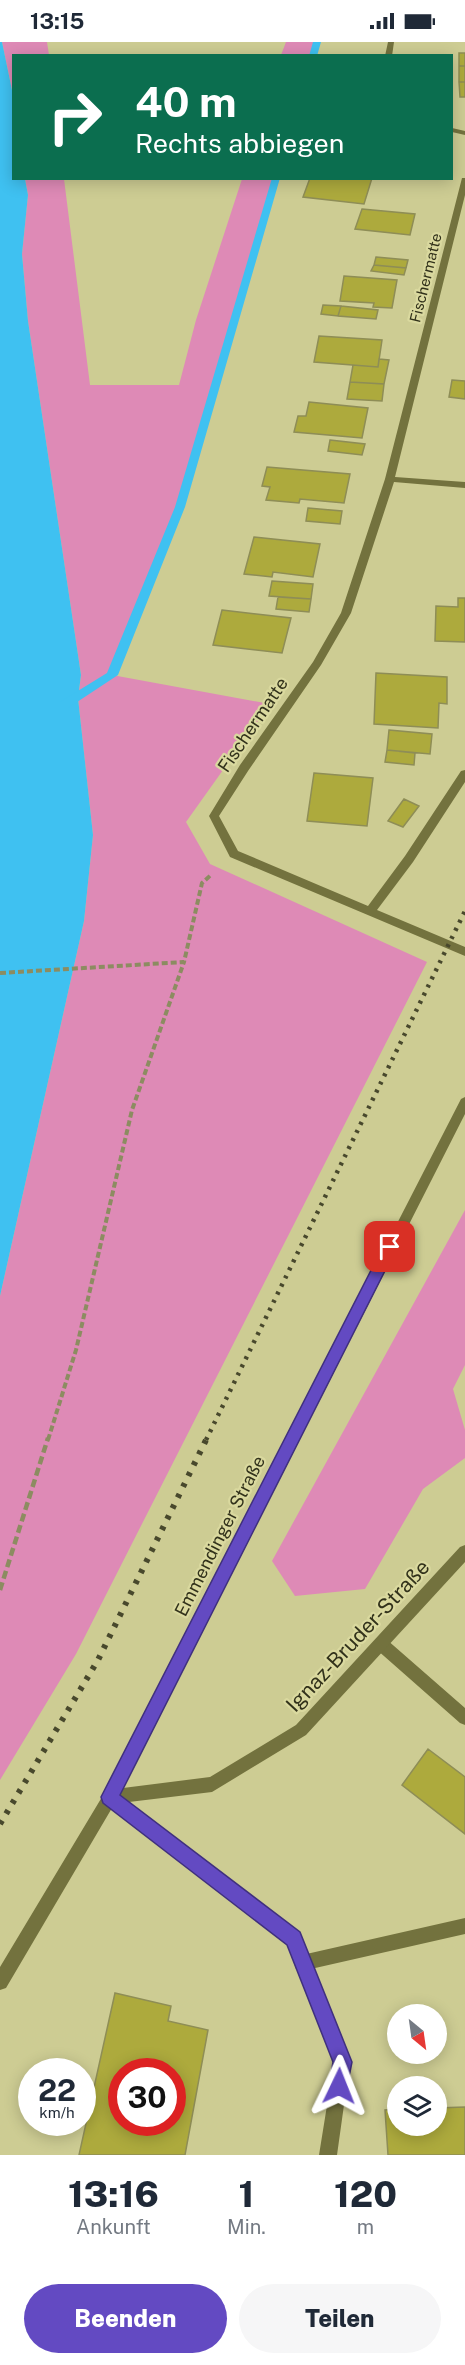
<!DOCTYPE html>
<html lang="de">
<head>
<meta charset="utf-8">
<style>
	:root { --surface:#fff; --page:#f6f6f7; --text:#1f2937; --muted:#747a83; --accent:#634ac2 }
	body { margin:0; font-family:"Public Sans",sans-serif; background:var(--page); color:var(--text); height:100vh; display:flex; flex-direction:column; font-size:22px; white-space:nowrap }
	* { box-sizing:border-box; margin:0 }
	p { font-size:20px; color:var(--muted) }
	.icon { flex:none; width:33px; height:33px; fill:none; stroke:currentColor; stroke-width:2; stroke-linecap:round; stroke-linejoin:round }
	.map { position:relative; height:2113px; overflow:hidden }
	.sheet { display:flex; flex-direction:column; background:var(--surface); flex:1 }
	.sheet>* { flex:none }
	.banner { position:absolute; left:12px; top:12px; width:441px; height:126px; border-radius:0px; box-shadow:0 3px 15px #0003; background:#0b6e4f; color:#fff; overflow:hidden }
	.needle { width:39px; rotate:151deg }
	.controls { position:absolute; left:387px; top:1962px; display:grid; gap:12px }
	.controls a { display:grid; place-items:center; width:60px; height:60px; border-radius:50%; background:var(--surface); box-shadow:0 3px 15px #0003; font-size:30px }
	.speed { position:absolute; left:18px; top:2016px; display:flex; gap:12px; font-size:30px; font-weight:700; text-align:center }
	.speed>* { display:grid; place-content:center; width:78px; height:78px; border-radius:50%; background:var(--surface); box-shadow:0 3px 15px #0003; line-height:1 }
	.speed small { font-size:15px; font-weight:400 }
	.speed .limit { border:9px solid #d22; background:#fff; color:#111 }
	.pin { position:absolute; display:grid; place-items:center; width:51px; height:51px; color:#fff; margin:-26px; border-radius:12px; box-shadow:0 3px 9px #0006 }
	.me { position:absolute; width:66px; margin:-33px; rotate:2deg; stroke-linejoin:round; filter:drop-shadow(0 0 4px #0008) }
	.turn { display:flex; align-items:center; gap:21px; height:126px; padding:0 24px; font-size:27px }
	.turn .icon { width:78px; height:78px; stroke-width:2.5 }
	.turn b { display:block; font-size:42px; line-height:51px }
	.eta { display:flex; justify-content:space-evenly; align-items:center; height:102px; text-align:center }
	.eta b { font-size:36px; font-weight:800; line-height:42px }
	.cta { display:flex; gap:12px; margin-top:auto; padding:12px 24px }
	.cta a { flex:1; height:69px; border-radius:36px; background:var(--accent); color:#fff; font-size:24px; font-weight:800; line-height:69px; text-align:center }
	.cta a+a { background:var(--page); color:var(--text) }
	.status { display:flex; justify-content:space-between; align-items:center; height:42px; padding:0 30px; background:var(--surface); direction:ltr }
	.status svg { height:16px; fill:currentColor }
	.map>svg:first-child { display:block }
	.green { fill:#de8ab6 }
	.water { fill:#3fc1f1 }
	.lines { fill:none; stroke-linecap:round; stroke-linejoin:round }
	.stream { fill:#3fc1f1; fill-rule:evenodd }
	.building { fill:#adaa3d; stroke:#8e8d56; stroke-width:1.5; fill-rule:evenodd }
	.path-far1 { stroke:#8c8c61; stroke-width:4; stroke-dasharray:6 3; stroke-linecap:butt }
	.path { stroke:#8c8c61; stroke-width:4.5; stroke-dasharray:8 4; stroke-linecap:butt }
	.service { fill:#73723e; fill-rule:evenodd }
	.minor { fill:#73723e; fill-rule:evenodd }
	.rail-far1 { stroke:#48482c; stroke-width:4.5; stroke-dasharray:3 6; stroke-linecap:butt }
	.rail { stroke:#48482c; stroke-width:6; stroke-dasharray:4 8; stroke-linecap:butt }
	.route { fill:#634ac2; stroke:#40307e; stroke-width:1.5 }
	.labels { text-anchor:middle; stroke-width:4.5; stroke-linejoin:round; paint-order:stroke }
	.far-street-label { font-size:15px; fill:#32321b; stroke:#dad99f }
	.street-label { font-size:18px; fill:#32321b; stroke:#dad99f }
	.near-street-label { font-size:21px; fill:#32321b; stroke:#dad99f }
</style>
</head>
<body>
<div class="status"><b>13:15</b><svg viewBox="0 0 49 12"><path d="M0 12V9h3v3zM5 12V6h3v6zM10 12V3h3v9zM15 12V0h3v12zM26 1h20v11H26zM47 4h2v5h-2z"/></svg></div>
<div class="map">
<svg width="465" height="2113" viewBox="0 0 465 2113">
	<rect width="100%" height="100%" fill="#cdcc93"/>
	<path class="green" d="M2 0H47L49 13 14 14 13 53Z
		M286 0H317L313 13H281Z
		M25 137H64L90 343H179L196 278 242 137H276L180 465 112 633 270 662 186 780 210 822 427 920 76 1612 0 1738V1254L84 879 93 793 78 656 81 633 28 279 22 212 28 153Z
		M465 1168V1323L453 1347 465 1388V1416L423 1447 365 1547 295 1554 272 1519Z"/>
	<path class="water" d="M0 0H2L13 53 14 136 25 137 28 153 22 212 28 279 81 633 78 656 93 793 84 879 0 1254Z"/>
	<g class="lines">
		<path class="stream" d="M313 0H321L317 14H309Z
			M272 136H280L185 465 118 633 68 666H60V660L107 631 175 465Z"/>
	</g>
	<path class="building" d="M459 11H465V24H459Z
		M459 24H465V40H459Z
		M459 40H465V55H460Z
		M310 136H372L364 162 303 155Z
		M362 167 415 172 410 193 355 187Z
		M376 215 408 218 406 226 374 223Z
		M374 223 406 226 404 233 371 229Z
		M344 234 397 238 392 266 373 265 374 261 340 259Z
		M323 263 341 264 338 274 321 272Z
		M341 264 378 268 376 277 338 274Z
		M319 294 382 298 378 325 314 320Z
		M379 317 389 318 384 342 350 340 353 323 378 325Z
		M452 338 465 339V357L449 355Z
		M350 340 384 342 382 359 347 357Z
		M309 360 368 366 362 396 294 390 298 374H306Z
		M330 398 365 402 362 413 328 409Z
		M267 425 350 432 344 461 300 457 299 461 266 458 270 445 262 444Z
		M308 466 342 469 340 482 306 479Z
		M254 495 320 502 313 535 273 530 272 535 244 532Z
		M272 539 313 542 311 557 269 554Z
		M278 555 311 557 309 570 276 567Z
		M458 556H465V600L435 599 436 564 458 565Z
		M222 568 291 576 282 611 213 603Z
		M376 631 447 635V662L439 661 438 686 374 682Z
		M389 688 432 692 430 712 387 708Z
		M387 708 415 711 414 723 385 720Z
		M314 731 373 736 367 784 307 779Z
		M404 757 419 764 403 785 388 779Z
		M428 1707 465 1735V1792L402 1743Z
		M115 1951 171 1964 168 1979 208 1988 185 2113H79ZM122 2030H172V2080H122Z
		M465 2065V2113H388L385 2068 398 2067V2084H436V2066Z"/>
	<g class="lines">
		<path class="path-far1" d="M0 931 184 920 202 841 212 832
			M48 1398 76 1308 132 1068 184 920"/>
		<path class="path" d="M0 1548 48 1396"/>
		<path class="service" d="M388 0H394L392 14H385Z
			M452 86 465 89V93L452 90Z
			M381 1595 386 1597 465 1666V1683L460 1681 376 1607 374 1602 376 1597Z
			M465 1876V1892L302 1929 296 1927 294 1921 296 1915 302 1913Z"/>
		<path class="minor" d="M462 136H465V153L395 435 465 440V446L394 440 351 571 321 623 248 729 219 774 238 809 368 864 405 814 461 729 465 728V740L413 820 377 868 465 905V914L230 815 209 774 240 723 313 620 341 571 385 437Z
			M465 1055V1072L123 1746 210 1735 296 1683 460 1505 465 1503V1520L306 1693 212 1750 129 1760 299 1891 350 2020 337 2113H319L334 2020 287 1903 112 1766 6 1946 0 1948V1925L105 1750 461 1057Z"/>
		<path class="rail-far1" d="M206 1398 465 869"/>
		<path class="rail" d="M0 1782 98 1618 207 1396"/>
	</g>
	<path class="route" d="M390 1199 395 1201 397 1205 120 1753 300 1890 352 2020 346 2050 339 2053 332 2050 329 2044 333 2020 287 1903 103 1761 101 1755 385 1201Z"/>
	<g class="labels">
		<g class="far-street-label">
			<text transform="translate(426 236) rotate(-76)" y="5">Fischermatte</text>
		</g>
		<g class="street-label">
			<text transform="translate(253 683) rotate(-56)" y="6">Fischermatte</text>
			<text transform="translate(220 1494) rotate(-63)" y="6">Emmendinger Straße</text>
		</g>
		<g class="near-street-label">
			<text transform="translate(358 1594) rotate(-47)" y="7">Ignaz-Bruder-Straße</text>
		</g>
	</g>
</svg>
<div class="controls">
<a><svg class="needle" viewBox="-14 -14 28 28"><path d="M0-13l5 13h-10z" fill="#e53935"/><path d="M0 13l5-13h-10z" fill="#747a83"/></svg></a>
<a><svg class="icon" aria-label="layers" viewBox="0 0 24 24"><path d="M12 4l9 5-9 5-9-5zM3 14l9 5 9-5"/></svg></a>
</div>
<div class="speed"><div>22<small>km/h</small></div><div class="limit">30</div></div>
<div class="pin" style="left:390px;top:1205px;background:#d93025"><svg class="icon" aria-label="arrive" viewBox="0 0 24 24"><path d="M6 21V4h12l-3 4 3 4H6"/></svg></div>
<svg class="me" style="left:339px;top:2044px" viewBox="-20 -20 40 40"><path d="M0-17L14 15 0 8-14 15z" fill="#634ac2" stroke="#fff" stroke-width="4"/></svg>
<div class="banner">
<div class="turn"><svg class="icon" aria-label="right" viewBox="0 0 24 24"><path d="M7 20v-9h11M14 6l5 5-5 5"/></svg><div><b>40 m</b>Rechts abbiegen</div></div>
</div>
</div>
<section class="sheet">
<div class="eta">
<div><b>13:16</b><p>Ankunft</p></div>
<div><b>1</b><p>Min.</p></div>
<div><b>120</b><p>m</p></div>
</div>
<div class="cta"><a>Beenden</a><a>Teilen</a></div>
</section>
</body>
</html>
